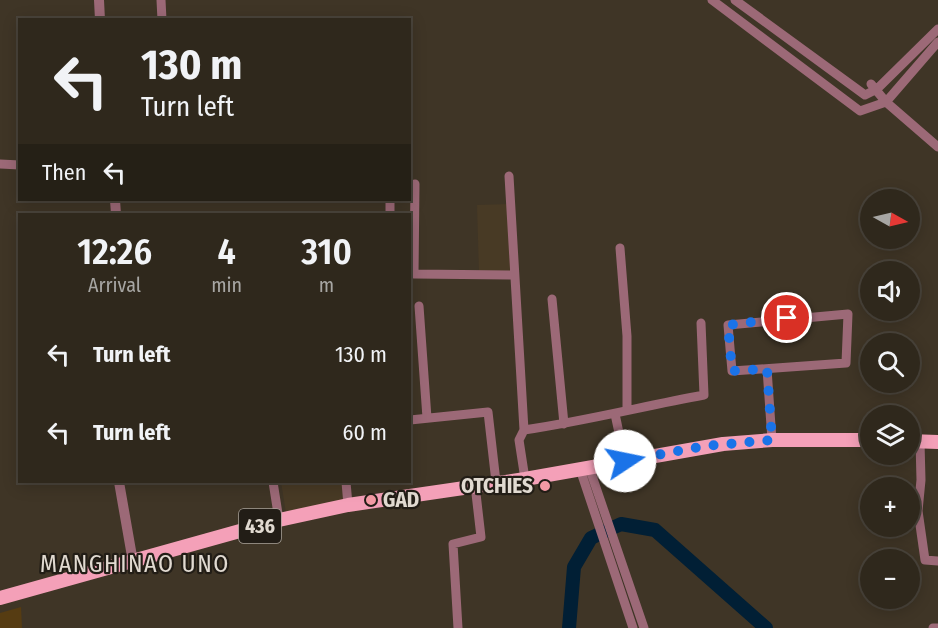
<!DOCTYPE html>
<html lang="en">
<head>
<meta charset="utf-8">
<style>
	:root { --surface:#2f281c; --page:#373025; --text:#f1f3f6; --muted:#a7a6a3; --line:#4a443b }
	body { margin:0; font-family:"Fira Sans Condensed",sans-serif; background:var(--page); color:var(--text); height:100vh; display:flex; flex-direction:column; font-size:22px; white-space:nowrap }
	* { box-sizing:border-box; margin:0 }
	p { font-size:20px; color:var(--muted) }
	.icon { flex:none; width:33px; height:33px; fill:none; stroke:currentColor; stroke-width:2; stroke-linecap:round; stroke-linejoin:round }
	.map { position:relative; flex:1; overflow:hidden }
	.drawer { position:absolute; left:18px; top:213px; width:393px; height:270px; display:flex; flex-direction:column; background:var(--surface); border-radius:0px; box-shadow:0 3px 15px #0003,0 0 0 2px var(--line) }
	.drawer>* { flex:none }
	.top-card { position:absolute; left:18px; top:18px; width:393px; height:183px; border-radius:0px; box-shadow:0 3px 15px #0003,0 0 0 2px var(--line); background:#2f281c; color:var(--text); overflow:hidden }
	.needle { width:39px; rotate:98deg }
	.fabs { position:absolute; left:860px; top:189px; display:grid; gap:12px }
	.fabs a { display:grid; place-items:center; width:60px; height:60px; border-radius:50%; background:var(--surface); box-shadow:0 3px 15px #0003,0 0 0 2px var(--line); font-size:30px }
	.pin { position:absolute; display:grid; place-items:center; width:51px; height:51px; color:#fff; margin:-26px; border:3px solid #fff; border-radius:50%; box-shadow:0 2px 6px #0007 }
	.me { position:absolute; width:66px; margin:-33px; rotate:79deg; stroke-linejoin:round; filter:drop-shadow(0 0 4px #0008) }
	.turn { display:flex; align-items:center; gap:21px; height:126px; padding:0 24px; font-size:27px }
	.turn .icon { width:78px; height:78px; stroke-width:2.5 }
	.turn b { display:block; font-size:42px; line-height:51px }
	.then { display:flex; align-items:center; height:57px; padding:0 24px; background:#0003; gap:12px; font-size:22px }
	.eta { display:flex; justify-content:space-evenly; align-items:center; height:102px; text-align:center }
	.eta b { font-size:36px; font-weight:600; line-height:42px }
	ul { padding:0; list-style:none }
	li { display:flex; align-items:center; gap:18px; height:78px; padding:0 24px }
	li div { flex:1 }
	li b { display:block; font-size:22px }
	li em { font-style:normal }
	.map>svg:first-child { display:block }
	.built { fill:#483a25 }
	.green { fill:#563c12 }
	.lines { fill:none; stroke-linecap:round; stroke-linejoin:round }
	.river { stroke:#011f35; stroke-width:14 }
	.minor { stroke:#9c6977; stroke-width:9 }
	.tertiary { stroke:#9c6977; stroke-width:10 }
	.primary { stroke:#f4a0b8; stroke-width:14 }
	.route { stroke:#1a73e8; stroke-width:10; stroke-dasharray:0 18 }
	.poi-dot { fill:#f49aa4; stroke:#221d16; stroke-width:2 }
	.labels { text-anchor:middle; stroke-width:4.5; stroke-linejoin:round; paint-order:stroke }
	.shield { fill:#221d16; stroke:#a8a199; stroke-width:1.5 }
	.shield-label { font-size:20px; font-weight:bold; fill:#e1dad1 }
	.poi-label { font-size:21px; font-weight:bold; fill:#e1dad1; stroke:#221d16; text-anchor:end }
	.quarter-label { font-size:24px; letter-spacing:1.5px; fill:#e1dad1; stroke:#221d16 }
</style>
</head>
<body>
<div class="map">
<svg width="938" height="628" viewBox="0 0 938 628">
	<rect width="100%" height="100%" fill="#3f3526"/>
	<path class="built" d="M509 204 510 272 479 273 477 205Z
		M281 482H344L346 499 286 513Z"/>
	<path class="green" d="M21 607 22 628H0V613Z"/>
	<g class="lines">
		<path class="river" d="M569 628 574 567 591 538 621 524 655 530 766 628"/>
		<path class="minor" d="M161 0 162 20
			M712 0 860 111 886 102 938 42
			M735 0 865 95 877 89 938 29
			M871 84 886 102 938 147
			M0 164 20 165
			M509 176 524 430 519 440 525 479
			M415 184 414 274 514 275
			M390 214V200
			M620 248 627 336V409
			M552 299 564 424
			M419 306 427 418
			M848 314 846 363 732 371 728 325Z
			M767 369 772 440
			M615 414 625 461
			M410 420 488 412 496 482
			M524 430C585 421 644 406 704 395L701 323
			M920 442 921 480 918 511 925 560 938 561
			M589 467 644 628
			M580 469 633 628
			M273 482 279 520
			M346 482 348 505
			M458 628 453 544 481 537 475 485
			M933 628H938"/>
		<path class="tertiary" d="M99 0 100 20
			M115 200 116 214
			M119 482 133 562"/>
		<path class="primary" d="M909 441 938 442
			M0 598 279 520 348 505 525 479 723 444 772 440H870"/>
	</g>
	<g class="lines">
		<path class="route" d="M625 461 705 446 772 440 767 369 732 371 728 325 787 318"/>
	</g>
	<g class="poi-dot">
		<circle cx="545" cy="486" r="6"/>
		<circle cx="371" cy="500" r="6"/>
	</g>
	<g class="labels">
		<rect class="shield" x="239" y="509" width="42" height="34" rx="4.5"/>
		<g class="shield-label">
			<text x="260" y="533">436</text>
		</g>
		<g class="poi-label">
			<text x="533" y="493">OTCHIES</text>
			<text x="383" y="507" text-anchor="start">GAD</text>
		</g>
		<g class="quarter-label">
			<text x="135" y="572">MANGHINAO UNO</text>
		</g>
	</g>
</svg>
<div class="fabs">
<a><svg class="needle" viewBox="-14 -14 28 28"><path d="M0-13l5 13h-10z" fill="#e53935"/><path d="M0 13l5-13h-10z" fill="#a7a6a3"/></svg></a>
<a><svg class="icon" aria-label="sound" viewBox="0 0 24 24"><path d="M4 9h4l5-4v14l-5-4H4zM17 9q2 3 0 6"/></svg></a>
<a><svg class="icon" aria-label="search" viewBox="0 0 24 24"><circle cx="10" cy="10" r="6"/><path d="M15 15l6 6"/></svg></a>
<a><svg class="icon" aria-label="layers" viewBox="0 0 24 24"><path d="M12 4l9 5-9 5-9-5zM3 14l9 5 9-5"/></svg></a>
<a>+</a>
<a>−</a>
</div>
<div class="pin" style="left:787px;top:318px;background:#d93025"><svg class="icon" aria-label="arrive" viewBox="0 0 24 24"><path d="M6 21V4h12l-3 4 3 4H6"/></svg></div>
<svg class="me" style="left:625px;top:461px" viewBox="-20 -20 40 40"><circle r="19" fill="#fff"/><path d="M0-13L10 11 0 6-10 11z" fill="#1a73e8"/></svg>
<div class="top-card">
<div class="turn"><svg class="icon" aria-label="left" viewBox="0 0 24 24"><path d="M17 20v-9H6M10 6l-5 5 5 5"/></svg><div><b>130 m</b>Turn left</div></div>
<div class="then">Then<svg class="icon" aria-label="left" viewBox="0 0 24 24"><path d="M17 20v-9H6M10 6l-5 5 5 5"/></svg></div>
</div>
<section class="drawer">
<div class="eta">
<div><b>12:26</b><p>Arrival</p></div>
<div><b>4</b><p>min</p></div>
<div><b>310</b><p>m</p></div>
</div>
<ul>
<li><svg class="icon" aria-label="left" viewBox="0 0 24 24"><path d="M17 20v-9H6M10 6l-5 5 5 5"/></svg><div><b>Turn left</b></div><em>130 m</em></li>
<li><svg class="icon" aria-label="left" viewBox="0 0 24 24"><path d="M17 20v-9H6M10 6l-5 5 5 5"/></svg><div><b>Turn left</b></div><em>60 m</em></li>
</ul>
</section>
</div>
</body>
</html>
